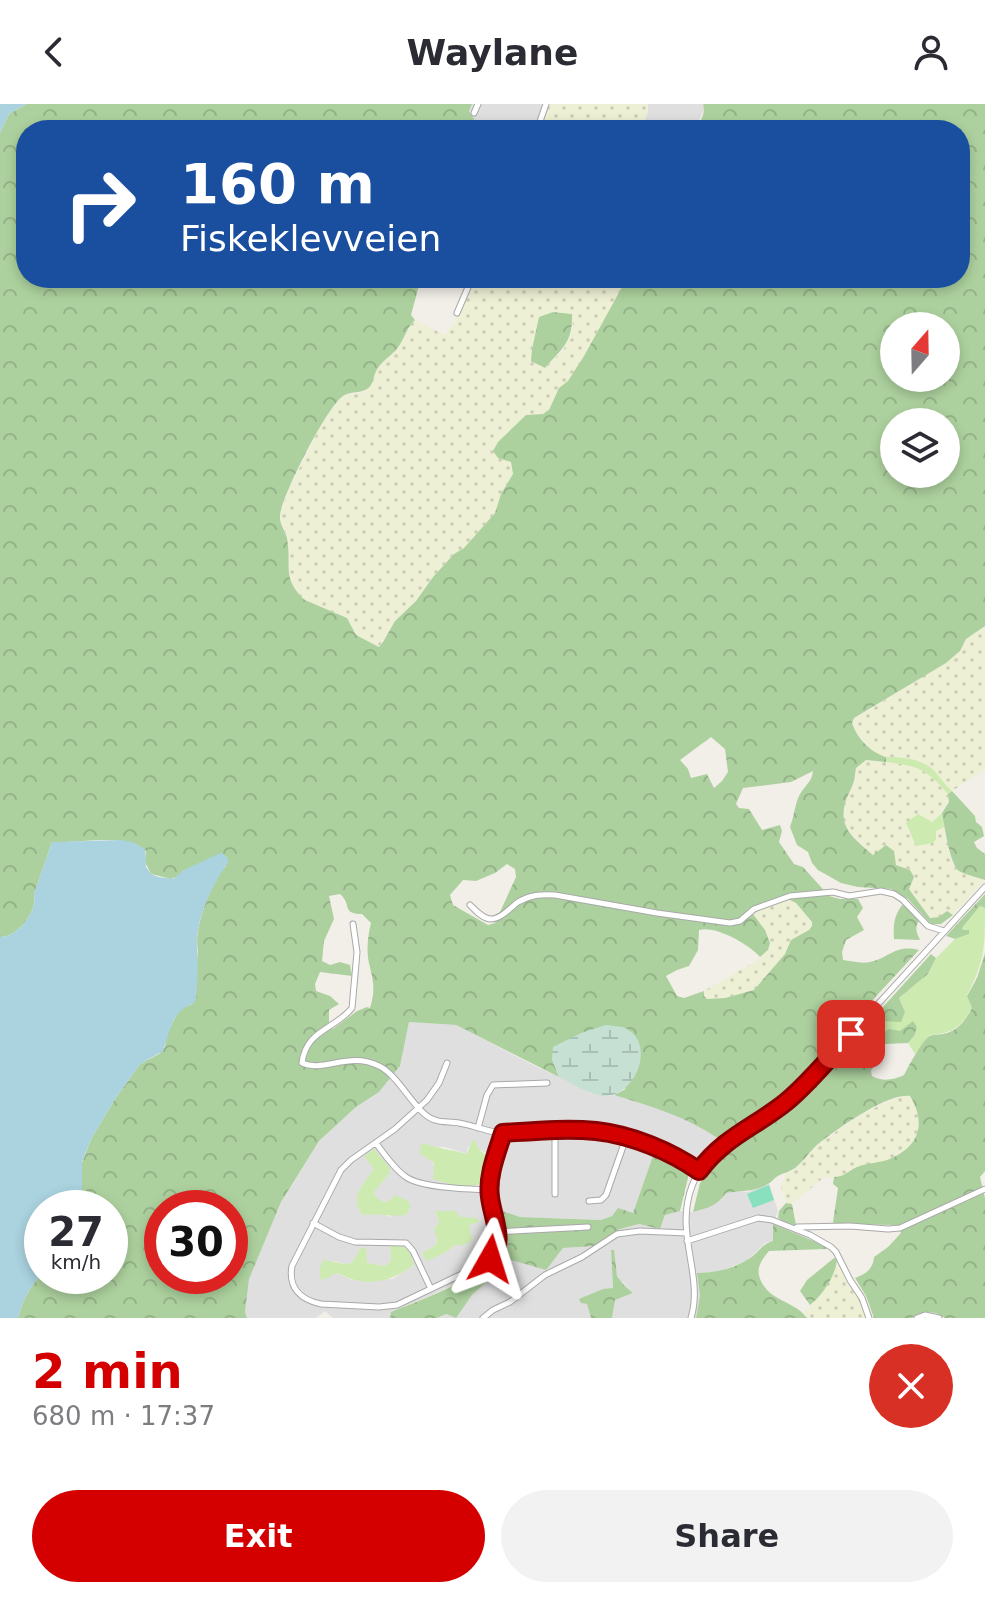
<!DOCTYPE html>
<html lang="en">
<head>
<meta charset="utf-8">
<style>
	:root { --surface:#fff; --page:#f2f2f3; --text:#2b2b33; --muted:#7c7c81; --accent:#d40000 }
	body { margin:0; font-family:"DejaVu Sans",sans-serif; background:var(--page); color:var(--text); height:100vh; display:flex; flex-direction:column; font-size:30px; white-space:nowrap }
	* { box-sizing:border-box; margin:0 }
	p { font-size:26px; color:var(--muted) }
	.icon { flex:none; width:44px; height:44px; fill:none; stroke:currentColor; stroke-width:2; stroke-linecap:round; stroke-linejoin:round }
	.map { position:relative; height:1214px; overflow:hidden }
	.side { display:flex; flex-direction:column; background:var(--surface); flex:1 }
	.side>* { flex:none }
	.top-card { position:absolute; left:16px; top:16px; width:954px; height:168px; border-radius:32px; box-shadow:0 4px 12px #0003; background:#1a4fa0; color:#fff; overflow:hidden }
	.needle { width:52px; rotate:20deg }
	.buttons { position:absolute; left:880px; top:208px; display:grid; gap:16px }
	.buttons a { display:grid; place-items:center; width:80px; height:80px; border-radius:50%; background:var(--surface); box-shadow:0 4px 12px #0003; font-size:40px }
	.speed { position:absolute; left:24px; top:1086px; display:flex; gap:16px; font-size:40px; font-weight:700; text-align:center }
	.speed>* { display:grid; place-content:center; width:104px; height:104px; border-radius:50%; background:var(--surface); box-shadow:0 4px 12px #0003; line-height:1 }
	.speed small { font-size:20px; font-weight:400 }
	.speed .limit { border:12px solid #d22; background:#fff; color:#111 }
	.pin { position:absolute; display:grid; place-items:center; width:68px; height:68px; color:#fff; margin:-34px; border-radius:16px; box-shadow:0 4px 12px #0006 }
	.me { position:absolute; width:88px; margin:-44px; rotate:6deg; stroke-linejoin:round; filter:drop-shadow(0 0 6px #0008) }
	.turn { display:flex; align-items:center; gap:28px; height:168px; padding:0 32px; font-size:36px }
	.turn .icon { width:104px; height:104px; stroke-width:2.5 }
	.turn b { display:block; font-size:56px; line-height:68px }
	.round { display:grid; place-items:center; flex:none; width:84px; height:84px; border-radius:42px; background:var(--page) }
	.summary { display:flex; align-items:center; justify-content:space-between; height:136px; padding:0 32px }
	h1 { font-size:48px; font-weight:700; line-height:60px; color:var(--accent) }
	.cta { display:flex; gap:16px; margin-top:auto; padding:16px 32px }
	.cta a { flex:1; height:92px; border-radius:48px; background:var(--accent); color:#fff; font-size:32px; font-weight:700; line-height:92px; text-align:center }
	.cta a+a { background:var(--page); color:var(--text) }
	header { display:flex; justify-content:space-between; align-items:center; height:104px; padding:0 32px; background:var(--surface); font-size:36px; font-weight:700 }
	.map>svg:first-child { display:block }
	.residential { fill:#e0dfdf; fill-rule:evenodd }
	.farmland { fill:url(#farmland-dots); fill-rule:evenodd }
	.grass { fill:#cdebb0 }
	.forest { fill:url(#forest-crowns); fill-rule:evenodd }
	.wetland { fill:url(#wetland-marsh) }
	.pitch { fill:#88e0be }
	.water { fill:#aad3df }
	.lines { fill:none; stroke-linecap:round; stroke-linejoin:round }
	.street-casing { stroke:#a9a9a9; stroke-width:7 }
	.street { stroke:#fff; stroke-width:5 }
	.route-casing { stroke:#8a0000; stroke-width:20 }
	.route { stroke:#d40000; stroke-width:14 }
</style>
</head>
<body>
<header><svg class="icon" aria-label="back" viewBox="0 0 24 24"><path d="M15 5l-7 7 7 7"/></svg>Waylane<svg class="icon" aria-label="person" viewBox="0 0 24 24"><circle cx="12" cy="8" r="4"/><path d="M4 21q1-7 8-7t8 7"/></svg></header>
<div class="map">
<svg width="985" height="1214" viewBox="0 0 985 1214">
	<defs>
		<pattern id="farmland-dots" width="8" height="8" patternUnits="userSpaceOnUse" patternTransform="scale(2)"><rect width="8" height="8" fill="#eef0d5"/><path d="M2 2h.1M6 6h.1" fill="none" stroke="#ccceb7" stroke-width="1.8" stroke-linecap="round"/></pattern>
		<pattern id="forest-crowns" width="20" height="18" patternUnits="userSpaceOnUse" patternTransform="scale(2)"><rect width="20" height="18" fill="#add19e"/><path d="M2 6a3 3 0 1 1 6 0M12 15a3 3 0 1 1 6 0" fill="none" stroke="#95b388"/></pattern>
		<pattern id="wetland-marsh" width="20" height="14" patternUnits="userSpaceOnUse" patternTransform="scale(2)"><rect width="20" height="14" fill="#c6e0d4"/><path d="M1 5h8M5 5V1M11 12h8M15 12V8" fill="none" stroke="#aac0b6"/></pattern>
	</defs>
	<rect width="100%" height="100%" fill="#f2efe9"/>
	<path class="residential" d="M472 0H549L539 26H476L477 20 469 7Z
		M648 0H703L704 5 696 23 690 26H642L648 7Z
		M409 918 456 921 537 963 577 981 589 989 608 992 614 991 664 1006 705 1025 719 1035 701 1058 688 1066 654 1050 633 1109 612 1112 601 1116 520 1113 498 1111 502 1131V1148L490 1161 430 1192 391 1208 390 1214H333L325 1207 316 1214H247L245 1208 248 1175 281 1098 319 1037 356 1003 379 988 400 962ZM436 1043H445L467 1050 468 1043 479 1045 486 1049 487 1071 484 1078 478 1082 440 1077 431 1055ZM375 1065 390 1069 374 1088 375 1093 383 1098 389 1097 391 1113 379 1109 363 1111 365 1077ZM435 1108 459 1113 464 1141H455L448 1147 422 1149 436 1141 439 1119ZM390 1141 414 1161 393 1175 352 1176 336 1169 333 1157 345 1160 353 1159 360 1145 366 1144V1159L385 1162 391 1157Z
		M769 1080 778 1107 773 1120V1137L765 1139 748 1156 715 1169 700 1191 696 1214H612L615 1196 633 1189 617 1172 613 1146H611L613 1185 587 1199 591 1214H437L446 1210 456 1213 472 1191 511 1156 563 1144 595 1142 620 1125 639 1120 660 1125 665 1111 680 1107 693 1108 721 1096 726 1089 738 1087 747 1088Z"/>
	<path class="farmland" d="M549 0H648V6L642 26H539Z
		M449 174H627L584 252 568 277 559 284 549 306 543 310 526 311 511 358 513 370 501 390 495 409 464 444 454 450 433 473 416 497 395 517 379 543 356 531 347 514 305 496 300 492 288 475 287 432 280 417 281 407 292 379 324 315 344 291 363 288 371 280 375 267 381 260 397 246 410 220 415 216 445 231 456 217 467 187 466 184ZM553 208 572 210 573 225 563 247 544 264 532 245 540 213Z
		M985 522V666L952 687 931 664 900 653H886L877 650 866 640 854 625 852 619 855 614 907 583 960 547 966 535Z
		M866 656 912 661 926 667 948 690 949 698 932 719 906 722 916 742 933 739 936 727 944 723 945 733 950 743 952 759 958 766 985 776 953 811 951 808 939 813 930 814 909 785 914 773 910 766 896 761 894 752 887 741 873 751 847 726 843 718V707L848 690 854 680 856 664Z
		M786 794 796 799 812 818 813 822 809 826 791 836 785 850 754 886 725 894 707 895 704 892V887L756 857 768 846 765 826 753 811 769 800Z
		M904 991 910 992 917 1005 919 1019 917 1034 907 1045 888 1056 858 1063 841 1073 823 1074 792 1100 786 1099 781 1083 786 1070 795 1064 816 1042 840 1025 865 1008Z
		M839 1159 848 1181 861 1197 867 1214H807L804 1209 826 1184 835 1162Z"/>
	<path class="grass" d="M886 653C901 653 917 654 930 663 938 669 944 680 952 687L948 690C926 665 919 662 886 658Z
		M942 709 944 723 936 727V735L933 739 916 742 906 719 918 710 932 718Z
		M980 802 985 804C985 843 985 857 967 891L972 904C960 924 953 929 930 931L915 950 908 939 914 932 900 927 879 932 874 925 883 917 905 908 899 894 928 870 936 854 955 835 969 830 963 826 962 824Z
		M475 1036 479 1045 489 1054 487 1057V1071L484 1079C470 1085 448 1080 433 1075L434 1059 419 1049 422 1039C437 1044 452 1046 467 1050L472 1037Z
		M374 1045 390 1064V1069L374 1088 375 1092 383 1098 389 1097 395 1091 408 1097 411 1102 406 1111C391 1113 378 1109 363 1111 348 1095 364 1079 374 1065L364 1052Z
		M435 1107H456L459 1113 477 1114 479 1118 469 1121 472 1136 464 1141H455L448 1147 427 1157 422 1149 436 1141 437 1134 434 1125 439 1119Z
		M390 1140 408 1144 414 1161C395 1175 377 1181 354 1176 348 1174 342 1171 336 1169L324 1176 320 1174V1164L323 1156 345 1160 352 1159 360 1145 366 1143 367 1159 385 1162 391 1157Z"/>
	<path class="forest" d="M26 0H472L469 7 477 20 476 26H26V174H421L411 211 415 216C407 223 405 233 399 242 393 251 384 255 378 264 374 269 374 276 371 281 364 291 352 286 343 292 326 304 283 390 280 411 279 420 285 426 287 434 292 462 281 474 305 496L347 514 356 531 379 543 383 538 395 517 416 497 433 473 454 450 464 444 495 409 501 390 513 370 511 358 498 354 493 347 498 338 526 311 543 310 549 306 559 284 568 277 584 252 627 174H960V26H690C700 21 706 11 703 0H985V522L966 535 960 547 946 559 854 614 852 619C857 634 870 648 886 653V658L866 656 856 664C855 669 855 673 854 677 852 684 848 690 846 696 837 724 854 734 873 751L886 741 894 747 896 761 910 766 914 773 909 785 930 814 939 813 947 807 953 811 941 820H931L908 795 891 785 858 783 841 779 818 766 812 759 808 748 797 741 790 723C794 713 795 699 800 690 805 681 812 678 813 667L791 678 743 684 736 700 739 704 749 705 762 726 780 721 782 727 779 738 794 760 803 763 829 792 840 795H858L863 804 857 813 864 826 846 836 842 848 843 856C851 857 862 860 870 858 890 854 894 840 919 846L828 944 783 995 719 1035C687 1013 651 1002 614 991L626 985 552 955 559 973 456 921 409 918 400 962 379 988 356 1003 319 1037 281 1098 249 1175 245 1208 247 1214H18C23 1196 29 1183 42 1170V1172H110V1104H81L82 1099V1059L91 1035 115 995 140 960 159 950 165 943 167 929 180 905 192 900 198 847C193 825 211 778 226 762L184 766 178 772 171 775 151 770 145 758 146 747C126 728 79 740 52 738L34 790C38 807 18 833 0 833V29L9 10ZM894 222H946V274H894ZM894 318H946V370H894ZM711 633 725 645 728 668 722 677 714 684 707 670 691 674 688 665 680 656ZM507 760 515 765 516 773 495 819 488 821 453 801 450 791 463 776 476 777 495 769ZM340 790C352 800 341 810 362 810L371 819C368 831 366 846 369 859 373 877 376 885 370 904L367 903 357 907 333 925 329 923V906L339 900 330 892 316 887 315 880 320 868 352 872 350 861 340 858 330 861 322 857 324 837 334 815 329 792ZM786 794 796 799 812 818V822L809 826 791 836 785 850 754 886 725 894 707 895 704 892V887L684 894 677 892 666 872 677 866 689 862 698 846 699 826C715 821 749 840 760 853L768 846 770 839 765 826 753 810 769 800ZM162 1104H230V1172H162Z
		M553 208 572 210C573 239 562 244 545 264L531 257 532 245 539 213Z
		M952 687 975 712 976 718 982 723 984 732 974 738 977 744 985 750V776C977 773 966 771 959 767 950 761 944 720 942 709L949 698 948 690Z
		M985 790V804L980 802 962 824 963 826H969V830L955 835 946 832Z
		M903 800 910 805 919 817C914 824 917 829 920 836L894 835C893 821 894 811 903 800Z
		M985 849V1067L980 1073 985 1094V1214H945L936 1209 926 1208 911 1214H874L866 1192 855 1174C866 1170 873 1165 874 1153L888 1143 901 1129 897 1121 835 1120 833 1118 838 1084 833 1080 834 1073C844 1073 848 1067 857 1063 866 1059 878 1059 887 1056 919 1044 927 1020 910 992 888 988 834 1027 817 1041 809 1048 803 1058 795 1064 789 1068 783 1069 778 1072 774 1074 772 1078 768 1080 755 1088 741 1086 726 1089 717 1102 707 1104 693 1108L700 1079 710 1064 735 1038 766 1019 805 989 931 850 936 854 928 870 899 894 905 908 901 918 883 917 874 925 879 932 889 925 900 927 913 917 917 923 914 932 908 939 885 940 871 967 872 972C883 978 893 976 904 971 908 963 923 935 930 932 934 930 939 931 943 930 958 927 965 917 972 904L967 892 977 874Z
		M654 1049 688 1066V1074L680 1107 665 1111 660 1125 639 1120 620 1125 595 1142 563 1144 546 1166 511 1156 472 1191 456 1214 446 1210 437 1214H390L391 1208C426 1194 476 1176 502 1148V1131L497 1110 502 1107 520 1113 601 1116 612 1112 618 1104 633 1109Z
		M786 1099 792 1100 796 1121 787 1120 778 1114 779 1107Z
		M773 1120 828 1143 826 1145 769 1147C761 1157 755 1164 761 1177 771 1198 795 1197 807 1214H696L700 1191 697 1169C714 1169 732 1165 747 1156 757 1151 761 1140 773 1137Z
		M611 1146H614L617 1172 624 1181 633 1189 615 1196 612 1214H591L587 1200 581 1199 579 1195 603 1185 613 1184Z
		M834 1154 837 1155C836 1171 823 1191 810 1201L800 1187 807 1176Z"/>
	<path class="wetland" d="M606 921C611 922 620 922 625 924 657 939 636 993 604 992 589 991 573 980 559 973L552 955 553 943 581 929Z"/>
	<path class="pitch" d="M769 1081 774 1096 753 1104 747 1090Z"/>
	<path class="water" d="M0 0H26L9 10 0 29Z
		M121 736 132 738 145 745 146 763 151 770 158 773 173 775 184 766 218 750 222 749 228 754V759C213 778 195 817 197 843 198 860 198 877 196 894L194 899C170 908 171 926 163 947L140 960 115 995 91 1035 82 1058V1099L81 1104H42V1170C29 1183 23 1196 18 1214H0V833C18 833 38 807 34 790L52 738Z"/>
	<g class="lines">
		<g class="street-casing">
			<path id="street" d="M474 9 478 0
				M537 26 546 0
				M457 209 472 174
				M470 801C475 806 483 815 491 815 501 815 510 804 518 798 530 791 541 790 555 791L657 809 730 819 740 817 754 805 790 792 833 788 849 792 881 787 894 790 903 796 928 822 944 827
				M353 820 357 848 352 904C334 926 306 926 302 959 324 969 349 947 379 962 400 972 416 1011 435 1016 443 1019 451 1017 459 1019 471 1021 483 1026 495 1028 518 1032 544 1027 568 1026 614 1026 661 1042 699 1067
				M447 959 439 979 427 996 395 1025 351 1056 341 1066 292 1162C288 1184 301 1196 321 1200L379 1203 397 1201 462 1170 490 1155C506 1139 492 1112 490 1093 487 1072 497 1048 503 1029
				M478 1024 487 991 493 981 547 979
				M555 1027V1090
				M376 1039C384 1050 394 1065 406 1073 422 1084 468 1085 489 1086
				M589 1097 601 1096 606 1091 626 1034
				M313 1119 339 1133 355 1138 406 1139 413 1147 431 1185
				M795 1125 797 1123 850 1122 888 1125 900 1124 985 1085
				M496 1128 588 1123
				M687 1137 758 1114 772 1116 810 1131 831 1143 836 1148 850 1176 862 1194 869 1214
				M483 1214 493 1206 510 1198 545 1171 582 1153 617 1130 640 1127 686 1129
				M691 1214C704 1171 674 1130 692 1082 706 1042 749 1025 781 1002 810 980 833 949 857 923 900 876 942 830 985 783
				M917 1214 925 1211 939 1214"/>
		</g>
		<use href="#street" class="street"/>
	</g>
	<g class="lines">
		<g class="route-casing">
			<path id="route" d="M490 1155C506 1139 492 1112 490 1093 487 1072 497 1048 503 1029 534 1027 566 1024 596 1027 632 1031 670 1047 699 1067 724 1033 755 1023 786 998 810 978 830 953 851 930"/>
		</g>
		<use href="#route" class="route"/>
	</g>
</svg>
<div class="buttons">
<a><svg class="needle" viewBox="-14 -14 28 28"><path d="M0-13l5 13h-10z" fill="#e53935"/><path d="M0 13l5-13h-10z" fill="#7c7c81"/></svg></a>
<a><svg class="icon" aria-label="layers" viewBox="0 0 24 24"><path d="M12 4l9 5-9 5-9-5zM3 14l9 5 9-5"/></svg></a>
</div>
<div class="speed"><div>27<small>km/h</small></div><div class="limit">30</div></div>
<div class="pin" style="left:851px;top:930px;background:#d93025"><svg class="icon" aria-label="arrive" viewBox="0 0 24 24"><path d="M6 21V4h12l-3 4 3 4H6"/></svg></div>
<svg class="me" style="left:490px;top:1155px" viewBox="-20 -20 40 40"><path d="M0-17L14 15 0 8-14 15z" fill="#d40000" stroke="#fff" stroke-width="4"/></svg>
<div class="top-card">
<div class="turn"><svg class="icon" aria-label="right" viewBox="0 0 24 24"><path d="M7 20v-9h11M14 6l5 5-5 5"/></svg><div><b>160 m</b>Fiskeklevveien</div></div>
</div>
</div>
<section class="side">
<div class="summary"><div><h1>2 min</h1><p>680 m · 17:37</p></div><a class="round" style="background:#d93025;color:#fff"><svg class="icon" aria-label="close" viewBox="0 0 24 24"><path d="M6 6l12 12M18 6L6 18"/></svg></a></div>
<div class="cta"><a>Exit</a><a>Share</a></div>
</section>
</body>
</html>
